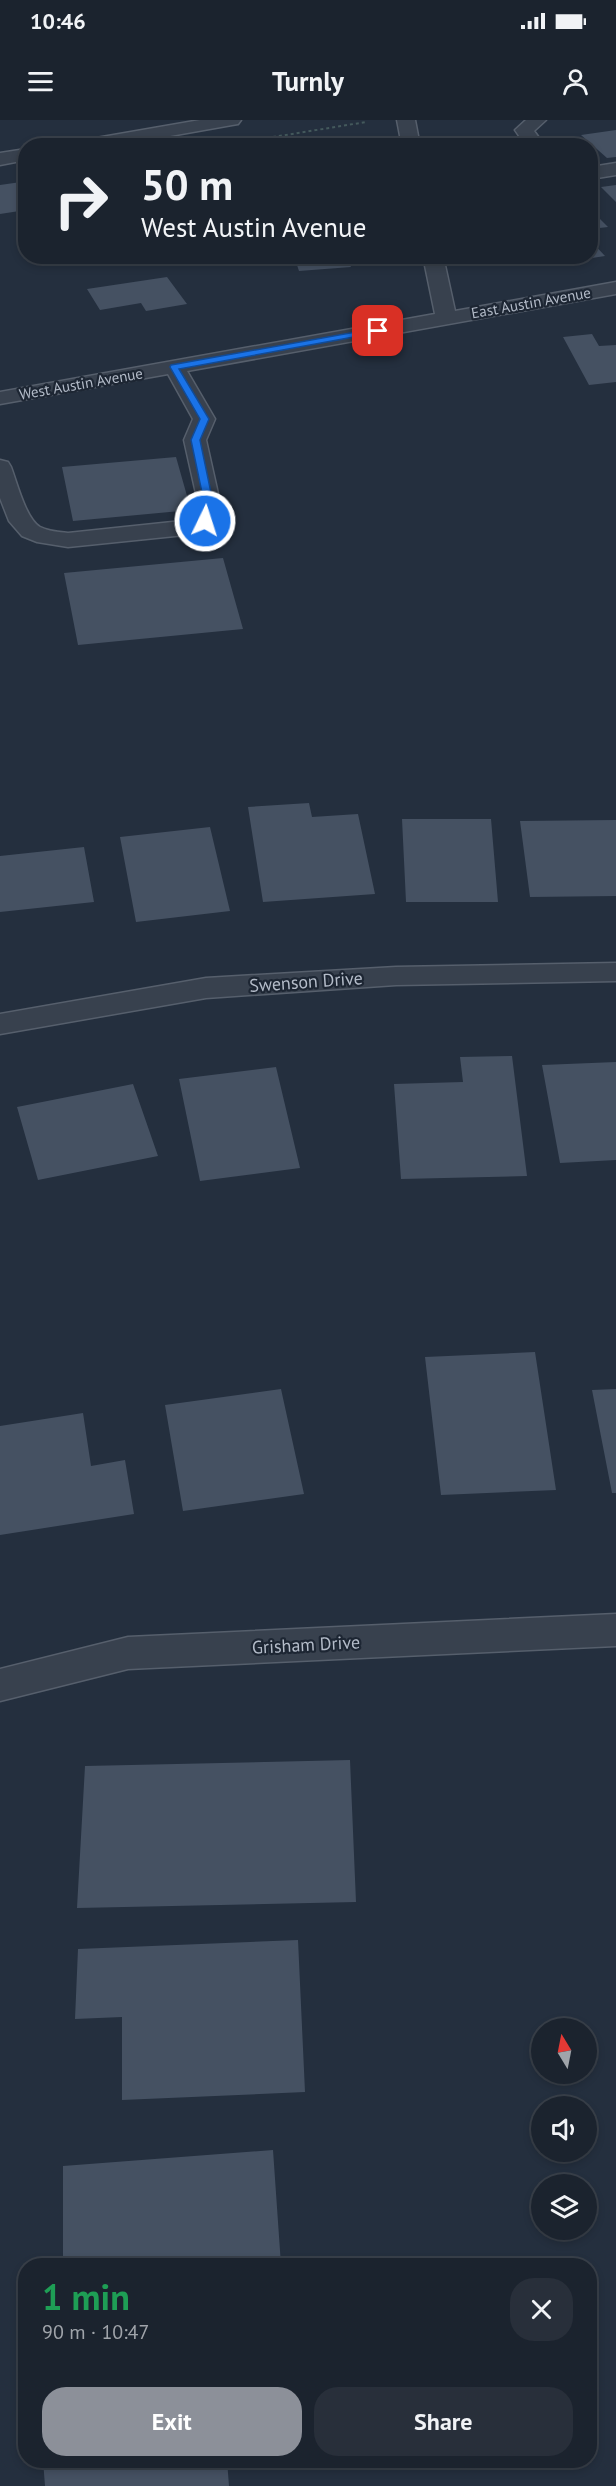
<!DOCTYPE html>
<html lang="en">
<head>
<meta charset="utf-8">
<style>
	:root { --surface:#1b232e; --page:#282f3a; --text:#f1f3f6; --muted:#a0a4aa; --line:#39404a; --accent:#8c9099 }
	body { margin:0; font-family:"PT Sans",sans-serif; background:var(--page); color:var(--text); height:100vh; display:flex; flex-direction:column; font-size:22px; white-space:nowrap }
	* { box-sizing:border-box; margin:0 }
	p { font-size:20px; color:var(--muted) }
	.icon { flex:none; width:33px; height:33px; fill:none; stroke:currentColor; stroke-width:2; stroke-linecap:round; stroke-linejoin:round }
	.map { position:relative; flex:1; overflow:hidden }
	.panel { position:absolute; left:18px; top:2138px; width:579px; height:210px; display:flex; flex-direction:column; background:var(--surface); border-radius:24px; box-shadow:0 3px 9px #0003,0 0 0 2px var(--line) }
	.panel>* { flex:none }
	.hud { position:absolute; left:18px; top:18px; width:580px; height:126px; border-radius:24px; box-shadow:0 3px 9px #0003,0 0 0 2px var(--line); background:#1b232e; color:var(--text); overflow:hidden }
	.needle { width:39px; rotate:350deg }
	.buttons { position:absolute; left:531px; top:1898px; display:grid; gap:12px }
	.buttons a { display:grid; place-items:center; width:66px; height:66px; border-radius:50%; background:var(--surface); box-shadow:0 3px 9px #0003,0 0 0 2px var(--line); font-size:30px }
	.pin { position:absolute; display:grid; place-items:center; width:51px; height:51px; color:#fff; margin:-26px; border-radius:12px; box-shadow:0 3px 9px #0006 }
	.me { position:absolute; width:66px; margin:-33px; rotate:4deg; stroke-linejoin:round; filter:drop-shadow(0 0 4px #0008) }
	.turn { display:flex; align-items:center; gap:21px; height:126px; padding:0 24px; font-size:27px }
	.turn .icon { width:78px; height:78px; stroke-width:2.5 }
	.turn b { display:block; font-size:42px; line-height:51px }
	.round { display:grid; place-items:center; flex:none; width:63px; height:63px; border-radius:24px; background:var(--page) }
	.head { display:flex; align-items:center; justify-content:space-between; height:102px; padding:0 24px }
	h1 { font-size:36px; font-weight:700; line-height:45px; color:#1e9e55 }
	.cta { display:flex; gap:12px; margin-top:auto; padding:12px 24px }
	.cta a { flex:1; height:69px; border-radius:24px; background:var(--accent); color:#fff; font-size:24px; font-weight:700; line-height:69px; text-align:center }
	.cta a+a { background:var(--page); color:var(--text) }
	.status { display:flex; justify-content:space-between; align-items:center; height:42px; padding:0 30px; background:var(--surface); direction:ltr }
	.status svg { height:16px; fill:currentColor }
	header { display:flex; justify-content:space-between; align-items:center; height:78px; padding:0 24px; background:var(--surface); font-size:27px; font-weight:700 }
	.map>svg:first-child { display:block }
	.building { fill:#455162 }
	.lines { fill:none; stroke-linecap:round; stroke-linejoin:round }
	.minor-casing { stroke:#565f6c; stroke-width:3 }
	.path { stroke:#44595c; stroke-width:2; stroke-dasharray:3 3; stroke-linecap:butt }
	.minor { fill:#38414e; fill-rule:evenodd }
	.route { fill:#1a73e8; stroke:#114b97; stroke-width:1.5 }
	.labels { text-anchor:middle; stroke-width:4.5; stroke-linejoin:round; paint-order:stroke }
	.far-street-label { font-size:15px; fill:#b4bcc9; stroke:#1d2633 }
	.street-label { font-size:18px; fill:#b4bcc9; stroke:#1d2633 }
</style>
</head>
<body>
<div class="status"><b>10:46</b><svg viewBox="0 0 49 12"><path d="M0 12V9h3v3zM5 12V6h3v6zM10 12V3h3v9zM15 12V0h3v12zM26 1h20v11H26zM47 4h2v5h-2z"/></svg></div>
<header><svg class="icon" aria-label="menu" viewBox="0 0 24 24"><path d="M4 6h16M4 12h16M4 18h16"/></svg>Turnly<svg class="icon" aria-label="person" viewBox="0 0 24 24"><circle cx="12" cy="8" r="4"/><path d="M4 21q1-7 8-7t8 7"/></svg></header>
<div class="map">
<svg width="616" height="2366" viewBox="0 0 616 2366">
	<rect width="100%" height="100%" fill="#242f3e"/>
	<path class="building" d="M616 10V37L607 38 581 15Z
		M321 21 322 26H289V24Z
		M21 62 26 68V90L0 94V65Z
		M616 65V82L601 67Z
		M591 90 608 107 591 109Z
		M591 121 605 136 540 146 531 136H591Z
		M294 136H346L351 147 299 151Z
		M167 157 187 184 146 191 141 183 100 190 87 169Z
		M592 214 599 226 616 225V262L589 265 563 217Z
		M176 337 191 390 73 401 62 347Z
		M223 438 243 509 78 525 64 453Z
		M309 683 312 697 358 694 375 774 263 782 248 687Z
		M402 699H491L498 782H406Z
		M616 700V776L530 777 520 701Z
		M210 707 230 791 136 802 120 717Z
		M84 727 94 782 0 792V736Z
		M512 936 527 1056 401 1059 394 964 463 962 460 937Z
		M616 942V1040L560 1043 542 945Z
		M276 947 300 1048 200 1061 179 959Z
		M133 964 158 1036 38 1060 17 987Z
		M535 1232 556 1370 441 1375 425 1237Z
		M281 1269 304 1374 183 1391 165 1285Z
		M616 1269V1373H612L592 1270Z
		M83 1293 91 1346 125 1340 134 1394 0 1415V1306Z
		M350 1640 356 1782 77 1788 85 1646Z
		M298 1820 305 1972 122 1980V1897L75 1899 78 1829Z
		M273 2030 281 2145H63V2046Z
		M43 2340H227L229 2366H45Z"/>
	<g class="lines">
		<g class="minor-casing">
			<path id="minor" d="M200 0H241L238 4 232 5 114 26H70L79 21Z
				M397 0H415L420 26H402Z
				M526 0H546L534 11 545 26H526L515 10Z
				M26 29V40L0 45V33Z
				M616 43V55L591 59V47Z
				M423 136H443L455 191 616 162V174L187 251 215 299 206 320 221 387 213 406 185 415 68 427 37 422 22 416 9 401 0 378V340L8 342 11 347C17 363 26 399 40 407 48 411 59 412 68 413L182 401 195 397 199 387 184 320 193 299 168 254 0 284V272L435 194Z
				M616 843V861L396 865 206 878 0 914V894L206 858 396 847Z
				M616 1494V1526L128 1549 0 1581V1549L128 1517Z"/>
		</g>
		<path class="path" d="M267 18 366 2"/>
		<use href="#minor" class="minor"/>
	</g>
	<path class="route" d="M378 208 381 209V212L179 249 209 299 200 320 214 387 208 403H201L205 387 191 320 200 299 170 247 171 245Z"/>
	<g class="labels">
		<g class="far-street-label">
			<text transform="translate(531 183) rotate(-10)" y="5">East Austin Avenue</text>
			<text transform="translate(81 264) rotate(-10)" y="5">West Austin Avenue</text>
		</g>
		<g class="street-label">
			<text transform="translate(306 862) rotate(-4)" y="6">Swenson Drive</text>
			<text transform="translate(306 1525) rotate(-3)" y="6">Grisham Drive</text>
		</g>
	</g>
</svg>
<div class="buttons">
<a><svg class="needle" viewBox="-14 -14 28 28"><path d="M0-13l5 13h-10z" fill="#e53935"/><path d="M0 13l5-13h-10z" fill="#a0a4aa"/></svg></a>
<a><svg class="icon" aria-label="sound" viewBox="0 0 24 24"><path d="M4 9h4l5-4v14l-5-4H4zM17 9q2 3 0 6"/></svg></a>
<a><svg class="icon" aria-label="layers" viewBox="0 0 24 24"><path d="M12 4l9 5-9 5-9-5zM3 14l9 5 9-5"/></svg></a>
</div>
<div class="pin" style="left:378px;top:211px;background:#d93025"><svg class="icon" aria-label="arrive" viewBox="0 0 24 24"><path d="M6 21V4h12l-3 4 3 4H6"/></svg></div>
<svg class="me" style="left:205px;top:401px" viewBox="-20 -20 40 40"><circle r="17" fill="#1a73e8" stroke="#fff" stroke-width="3"/><path d="M0-11L8 9 0 5-8 9z" fill="#fff"/></svg>
<div class="hud">
<div class="turn"><svg class="icon" aria-label="right" viewBox="0 0 24 24"><path d="M7 20v-9h11M14 6l5 5-5 5"/></svg><div><b>50 m</b>West Austin Avenue</div></div>
</div>
<section class="panel">
<div class="head"><div><h1>1 min</h1><p>90 m · 10:47</p></div><a class="round"><svg class="icon" aria-label="close" viewBox="0 0 24 24"><path d="M6 6l12 12M18 6L6 18"/></svg></a></div>
<div class="cta"><a>Exit</a><a>Share</a></div>
</section>
</div>
</body>
</html>
